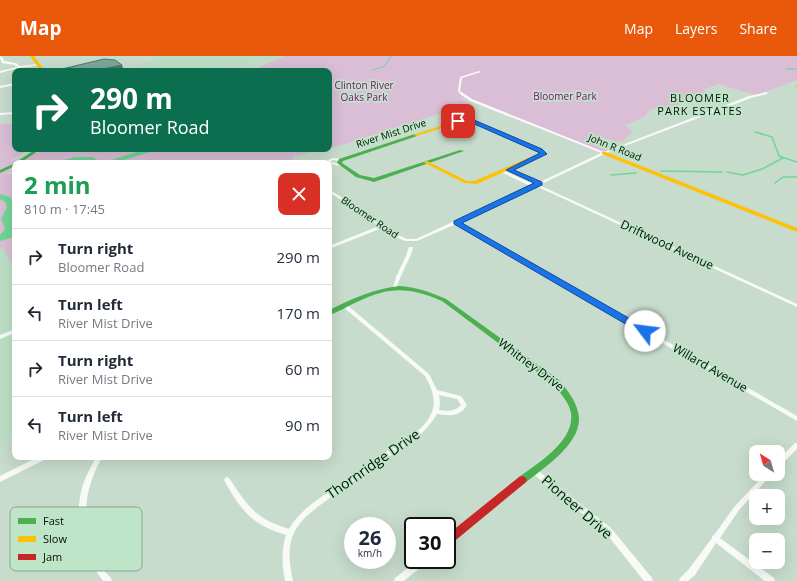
<!DOCTYPE html>
<html lang="en">
<head>
<meta charset="utf-8">
<style>
	:root { --surface:#fff; --page:#f2f2f3; --text:#1f2937; --muted:#747a83; --line:#e0e1e3; --accent:#ea580c }
	body { margin:0; font-family:"Open Sans",sans-serif; background:var(--page); color:var(--text); height:100vh; display:flex; flex-direction:column; font-size:15px; white-space:nowrap }
	* { box-sizing:border-box; margin:0 }
	p { font-size:13px; color:var(--muted) }
	.icon { flex:none; width:22px; height:22px; fill:none; stroke:currentColor; stroke-width:2; stroke-linecap:round; stroke-linejoin:round }
	.map { position:relative; flex:1; overflow:hidden }
	.details { position:absolute; left:12px; top:104px; width:320px; height:300px; display:flex; flex-direction:column; background:var(--surface); border-radius:8px; box-shadow:0 4px 16px #0002 }
	.details>* { flex:none }
	.hud { position:absolute; left:12px; top:12px; width:320px; height:84px; border-radius:8px; box-shadow:0 4px 16px #0002; background:#0b6e4f; color:#fff; overflow:hidden }
	.needle { width:26px; rotate:323deg }
	.controls { position:absolute; left:749px; top:389px; display:grid; gap:8px }
	.controls a { display:grid; place-items:center; width:36px; height:36px; border-radius:8px; background:var(--surface); box-shadow:0 4px 16px #0002; font-size:20px }
	.speed { position:absolute; left:344px; top:461px; display:flex; gap:8px; font-size:20px; font-weight:700; text-align:center }
	.speed>* { display:grid; place-content:center; width:52px; height:52px; border-radius:50%; background:var(--surface); box-shadow:0 4px 16px #0002; line-height:1 }
	.speed small { font-size:10px; font-weight:400 }
	.speed .limit { border:2px solid #111; border-radius:6px; background:#fff; color:#111 }
	.pin { position:absolute; display:grid; place-items:center; width:34px; height:34px; color:#fff; margin:-17px; border-radius:8px; box-shadow:0 2px 6px #0006 }
	.me { position:absolute; width:44px; margin:-22px; rotate:300deg; stroke-linejoin:round; filter:drop-shadow(0 0 3px #0008) }
	.turn { display:flex; align-items:center; gap:14px; height:84px; padding:0 12px; font-size:18px }
	.turn .icon { width:52px; height:52px; stroke-width:2.5 }
	.turn b { display:block; font-size:28px; line-height:34px }
	.round { display:grid; place-items:center; flex:none; width:42px; height:42px; border-radius:8px; background:var(--page) }
	.overview { display:flex; align-items:center; justify-content:space-between; height:68px; padding:0 12px }
	h1 { font-size:24px; font-weight:700; line-height:30px; color:#1e9e55 }
	ul { padding:0; list-style:none }
	li { display:flex; align-items:center; gap:12px; height:56px; padding:0 12px; border-top:1px solid var(--line) }
	li div { flex:1 }
	li b { display:block; font-size:15px }
	li em { font-style:normal }
	header { display:flex; align-items:center; gap:24px; box-sizing:border-box; height:56px; padding:0 20px; background:var(--accent); color:#fff }
	header strong { font-size:19px }
	nav { display:flex; gap:22px; margin-inline-start:auto; font-size:14px }
	.map>svg:first-child { display:block }
	.built { fill:#bbdfc4 }
	.green { fill:#d9bed5 }
	.water { fill:#71d597 }
	.lines { fill:none; stroke-linecap:round; stroke-linejoin:round }
	.stream-far1 { stroke:#71d597; stroke-width:1 }
	.stream { stroke:#71d597; stroke-width:1.5 }
	.street { fill:#f7faf7; fill-rule:evenodd }
	.fast { fill:#4caf50; fill-rule:evenodd }
	.slow { fill:#ffc107; fill-rule:evenodd }
	.jam { fill:#c62828; fill-rule:evenodd }
	.shaded-wall { fill:#55746b }
	.building { fill:#7aa699; stroke:#55746b }
	.route { fill:#1a73e8; stroke:#114b97 }
	.labels { text-anchor:middle; stroke-width:3.5; stroke-linejoin:round; paint-order:stroke }
	.far-park-label { font-size:10px; fill:#8e0981; stroke:#bee5c8 }
	.far-street-label { font-size:10px; fill:#041007; stroke:#bee5c8 }
	.far-neighbourhood-label { font-size:11px; letter-spacing:1px; fill:#041007; stroke:#bee5c8 }
	.street-label { font-size:12px; fill:#041007; stroke:#bee5c8 }
	.near-street-label { font-size:14px; fill:#041007; stroke:#bee5c8 }
	.key { fill:#bee5c8; stroke:#86a58e; stroke-width:1 }
	.key-label { font-size:11px; fill:#041007 }
</style>
</head>
<body>
<header>
<strong>Map</strong>
<nav><a>Map</a><a>Layers</a><a>Share</a></nav>
</header>
<div class="map">
<svg width="797" height="525" viewBox="0 0 797 525">
	<rect width="100%" height="100%" fill="#c7dccc"/>
	<path class="built" d="M150 0H284L279 3 186 15H168L137 8 156 4Z
		M0 192 5 193 15 214V379L0 386Z"/>
	<path class="green" d="M285 0H797V24L756 39 718 28 703 34 711 38 669 52 660 51 650 54 644 61 625 69 633 76 622 86 591 80 585 85 609 95 602 98 460 41 459 42 471 48 329 93V15H250Z
		M0 68H15V93H30L8 106 49 93H327L295 100 289 107H35L39 105 33 107H15V114L3 118H11L15 116V215L4 193 0 192Z"/>
	<path class="water" d="M146 93H160L114 107H88L78 104 64 107H52L75 101H92L98 104 108 105Z
		M0 138 10 141 15 146 14 158 15 160 13 168 15 169V181L0 185V179L5 173 1 163 7 151 5 146 0 143Z"/>
	<g class="lines">
		<path class="stream-far1" d="M786 13H797
			M373 14 385 10 391 0
			M797 29V31"/>
		<path class="stream" d="M755 76 772 81 779 100 797 106
			M661 115 722 116
			M727 116 743 119 762 113 783 102
			M611 119 636 117
			M775 127 783 121H797"/>
		<path class="street" d="M0 0 3 2 4 5 16 7 20 10 38 8 39 9 19 12 0 17V15L17 11 14 9 2 7 0 2Z
			M479 15 481 16 462 22 460 35 472 43 604 96 749 40 767 36V38L751 42 609 96 539 129 797 248V251L536 130 459 166 797 360V365L456 168 417 185H405L396 181 382 172 329 193V190L379 170 329 136V133L398 179 407 183H416L530 130 503 117V115H505L533 128 537 127 507 114 510 113 540 126 601 97 470 45 461 39 458 35 460 21Z
			M15 27V29L0 32V30Z
			M15 56V58L0 59V57Z
			M333 102 342 103V105H341L333 104 330 106 341 108V110L326 107 328 104Z
			M409 191H413V192C409 206 401 217 397 231V232H393V231L396 221 405 202Z
			M342 248H346L429 318 437 334 461 340 467 349C460 361 450 360 437 358 424 381 400 393 379 407 364 417 349 429 334 439 319 450 300 462 293 479 287 493 290 511 293 525H285C282 509 281 494 286 479 276 476 266 472 257 466 243 457 232 439 224 424L225 422 227 421 229 422C248 450 255 463 289 473 300 453 321 442 339 428 357 416 374 403 392 392 406 383 424 374 431 358 437 346 432 332 425 320L342 250ZM439 339 457 343 461 349C455 356 447 355 439 354L440 347Z
			M15 273V277L0 283V279Z
			M795 387H797V393L780 410 778 411V404Z
			M38 401H47L46 403 0 426V420Z
			M96 401H102C97 411 92 421 89 433 83 458 86 485 99 508 102 513 107 518 111 522L112 525H103C82 497 73 467 82 432 85 421 91 411 96 401Z
			M534 412 536 413 611 472 652 522 653 525H644L605 476 532 417 531 415 532 413Z
			M765 418H772L739 454 720 482 774 522 775 525H765L716 487 695 519 688 525H679L680 522 689 513 712 482V480L714 479 735 450Z
			M418 504H428L427 506 404 525H394L395 522Z"/>
		<path class="fast" d="M415 78H417V80L343 105 342 107 360 119 374 122 460 94 464 95 374 126 356 121 337 107 339 103Z
			M36 93H41L20 107H15V110L0 117V114L15 107Z
			M399 230C416 231 430 236 446 243L559 324C567 334 575 343 578 356 586 385 544 412 525 427L522 428 519 427 517 424 519 421C538 407 575 385 571 357 569 346 560 337 553 328L442 245C409 231 390 230 357 246 348 250 339 256 329 259V254C352 243 373 233 399 230Z"/>
		<path class="slow" d="M30 0H34L45 15H41Z
			M462 63 474 64 546 97 477 128 464 127 423 106 427 105 467 125H474L540 97 471 66 463 65 417 80 413 79Z
			M602 96H606L797 172V176L602 98Z"/>
		<path class="jam" d="M522 420 525 421 527 424 525 427 451 488 447 490V479L519 421Z"/>
	</g>
	<path class="shaded-wall" d="M122 9 124 15H93Z"/>
	<path class="building" d="M104 3 115 4 122 9 93 15H65L62 13Z"/>
	<path class="route" d="M456 64H474L542 93 547 98 514 114 542 126V129L462 167 648 273 649 275 648 277H641L454 168V165L534 127 506 114 540 97 472 67H458L455 65Z"/>
	<g class="labels">
		<g class="far-park-label">
			<text x="364" y="33">Clinton River<tspan x="364" dy="12">Oaks Park</tspan></text>
			<text x="565" y="44">Bloomer Park</text>
		</g>
		<g class="far-street-label">
			<text transform="translate(391 77) rotate(-18)" y="4">River Mist Drive</text>
			<text transform="translate(615 91) rotate(22)" y="4">John R Road</text>
			<text transform="translate(370 161) rotate(34)" y="4">Bloomer Road</text>
		</g>
		<g class="far-neighbourhood-label">
			<text x="700" y="46">BLOOMER<tspan x="700" dy="13">PARK ESTATES</tspan></text>
		</g>
		<g class="street-label">
			<text transform="translate(667 189) rotate(25)" y="4">Driftwood Avenue</text>
			<text transform="translate(531 309) rotate(37)" y="4">Whitney Drive</text>
			<text transform="translate(710 312) rotate(30)" y="4">Willard Avenue</text>
		</g>
		<g class="near-street-label">
			<text transform="translate(373 408) rotate(-35)" y="5">Thornridge Drive</text>
			<text transform="translate(577 451) rotate(41)" y="5">Pioneer Drive</text>
		</g>
	</g>
	<rect x="10" y="451" width="132" height="64" rx="6" class="key"/>
	<rect x="18" y="462" width="18" height="6" fill="#4caf50"/>
	<rect x="18" y="480" width="18" height="6" fill="#ffc107"/>
	<rect x="18" y="498" width="18" height="6" fill="#c62828"/>
	<g class="key-label">
		<text x="43" y="469">Fast</text>
		<text x="43" y="487">Slow</text>
		<text x="43" y="505">Jam</text>
	</g>
</svg>
<div class="controls">
<a><svg class="needle" viewBox="-14 -14 28 28"><path d="M0-13l5 13h-10z" fill="#e53935"/><path d="M0 13l5-13h-10z" fill="#747a83"/></svg></a>
<a>+</a>
<a>−</a>
</div>
<div class="speed"><div>26<small>km/h</small></div><div class="limit">30</div></div>
<div class="pin" style="left:458px;top:65px;background:#d93025"><svg class="icon" aria-label="arrive" viewBox="0 0 24 24"><path d="M6 21V4h12l-3 4 3 4H6"/></svg></div>
<svg class="me" style="left:645px;top:275px" viewBox="-20 -20 40 40"><circle r="19" fill="#fff"/><path d="M0-13L10 11 0 6-10 11z" fill="#1a73e8"/></svg>
<div class="hud">
<div class="turn"><svg class="icon" aria-label="right" viewBox="0 0 24 24"><path d="M7 20v-9h11M14 6l5 5-5 5"/></svg><div><b>290 m</b>Bloomer Road</div></div>
</div>
<section class="details">
<div class="overview"><div><h1>2 min</h1><p>810 m · 17:45</p></div><a class="round" style="background:#d93025;color:#fff"><svg class="icon" aria-label="close" viewBox="0 0 24 24"><path d="M6 6l12 12M18 6L6 18"/></svg></a></div>
<ul>
<li><svg class="icon" aria-label="right" viewBox="0 0 24 24"><path d="M7 20v-9h11M14 6l5 5-5 5"/></svg><div><b>Turn right</b><p>Bloomer Road</p></div><em>290 m</em></li>
<li><svg class="icon" aria-label="left" viewBox="0 0 24 24"><path d="M17 20v-9H6M10 6l-5 5 5 5"/></svg><div><b>Turn left</b><p>River Mist Drive</p></div><em>170 m</em></li>
<li><svg class="icon" aria-label="right" viewBox="0 0 24 24"><path d="M7 20v-9h11M14 6l5 5-5 5"/></svg><div><b>Turn right</b><p>River Mist Drive</p></div><em>60 m</em></li>
<li><svg class="icon" aria-label="left" viewBox="0 0 24 24"><path d="M17 20v-9H6M10 6l-5 5 5 5"/></svg><div><b>Turn left</b><p>River Mist Drive</p></div><em>90 m</em></li>
</ul>
</section>
</div>
</body>
</html>
